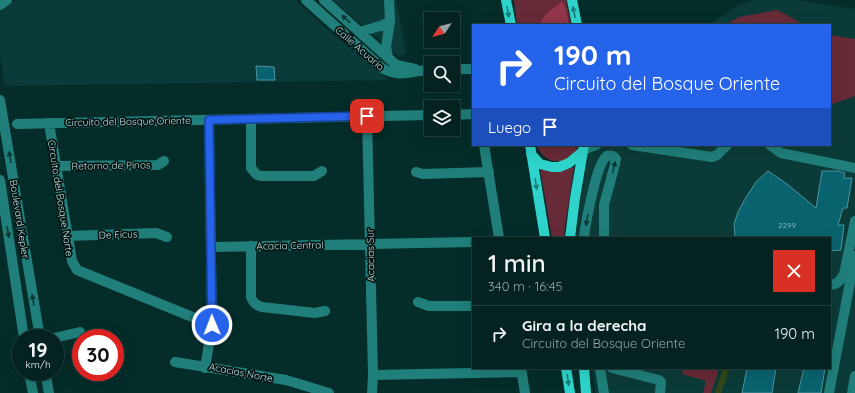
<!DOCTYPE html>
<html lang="es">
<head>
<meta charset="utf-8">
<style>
	:root { --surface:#032220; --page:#112f2d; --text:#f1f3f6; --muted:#97a4a5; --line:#243f3e }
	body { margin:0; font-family:Quicksand,sans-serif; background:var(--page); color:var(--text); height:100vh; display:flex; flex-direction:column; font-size:15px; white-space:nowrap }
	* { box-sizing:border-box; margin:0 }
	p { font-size:13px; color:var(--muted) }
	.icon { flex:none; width:22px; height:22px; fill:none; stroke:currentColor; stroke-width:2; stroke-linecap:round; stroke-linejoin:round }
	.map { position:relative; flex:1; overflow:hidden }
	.side { position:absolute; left:472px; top:237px; width:359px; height:132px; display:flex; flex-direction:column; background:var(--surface); border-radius:0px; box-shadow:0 4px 16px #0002,0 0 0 1px var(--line) }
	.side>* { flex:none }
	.banner { position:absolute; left:472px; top:24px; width:359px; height:122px; border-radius:0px; box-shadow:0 4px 16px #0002,0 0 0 1px var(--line); background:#2563eb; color:#fff; overflow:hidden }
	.needle { width:26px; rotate:235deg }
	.fabs { position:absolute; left:424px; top:12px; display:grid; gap:8px }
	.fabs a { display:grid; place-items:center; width:36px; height:36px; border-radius:0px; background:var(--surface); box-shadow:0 4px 16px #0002,0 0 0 1px var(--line); font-size:20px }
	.speed { position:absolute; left:12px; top:329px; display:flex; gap:8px; font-size:20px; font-weight:700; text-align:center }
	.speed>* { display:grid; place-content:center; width:52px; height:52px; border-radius:50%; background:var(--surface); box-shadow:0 4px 16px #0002,0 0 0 1px var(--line); line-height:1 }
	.speed small { font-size:10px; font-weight:400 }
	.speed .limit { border:6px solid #d22; background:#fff; color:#111 }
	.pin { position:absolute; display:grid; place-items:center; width:34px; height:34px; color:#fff; margin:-17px; border-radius:8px; box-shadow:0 2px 6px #0006 }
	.me { position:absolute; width:44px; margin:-22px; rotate:359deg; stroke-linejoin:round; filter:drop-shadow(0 0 3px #0008) }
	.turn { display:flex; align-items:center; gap:14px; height:84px; padding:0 16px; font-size:18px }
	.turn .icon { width:52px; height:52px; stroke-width:2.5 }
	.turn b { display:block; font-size:28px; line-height:34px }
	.then { display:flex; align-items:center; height:38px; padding:0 16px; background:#0003; gap:8px; font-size:15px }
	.round { display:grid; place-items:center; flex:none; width:42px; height:42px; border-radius:0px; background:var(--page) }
	.headline { display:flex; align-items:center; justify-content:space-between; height:68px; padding:0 16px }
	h1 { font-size:24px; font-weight:600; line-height:30px }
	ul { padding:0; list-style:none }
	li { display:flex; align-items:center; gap:12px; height:56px; padding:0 16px; border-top:1px solid var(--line) }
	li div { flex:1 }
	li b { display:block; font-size:15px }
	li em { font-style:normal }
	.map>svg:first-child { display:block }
	.built { fill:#0b3b38 }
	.green { fill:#672a37 }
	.forest { fill:#94354b }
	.water { fill:#324717 }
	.building { fill:#09636f; stroke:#4f949f }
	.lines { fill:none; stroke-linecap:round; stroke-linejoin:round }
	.minor { stroke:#207f7a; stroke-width:10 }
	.major { stroke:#2ed4cb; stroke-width:10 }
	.oneway { fill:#197d78 }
	.oneway2 { fill:#0b3936 }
	.route-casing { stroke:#184099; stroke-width:10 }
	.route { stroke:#2563eb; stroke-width:7 }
	.labels { text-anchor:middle; stroke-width:3.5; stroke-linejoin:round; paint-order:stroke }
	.number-label { font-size:8px; fill:#92c2c2 }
	.street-label { font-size:10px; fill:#bfe1dd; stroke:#001312 }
</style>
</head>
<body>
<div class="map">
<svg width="855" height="393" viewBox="0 0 855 393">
	<rect width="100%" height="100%" fill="#042d2a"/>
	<path class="built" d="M18 0H295L322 25 389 80 5 86 0 57V11L11 2Z
		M333 0H396L406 53 399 57Z
		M755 0H799L822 4 855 9V393H596L592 368H830V238H575L589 145H830V25H709L739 5Z"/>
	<path class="green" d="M514 0H566L571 25H517Z
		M778 10 804 25H725L739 17Z
		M830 35 855 39V96L830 105Z
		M537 145H578C573 162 553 167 542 154 539 150 538 149 537 145Z
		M574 167 565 227 564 238H552L540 168 563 170Z
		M683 368H717L718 373 711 393H703L706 381 682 374Z"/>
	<path class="forest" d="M562 1 566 9 569 25H540C542 14 555 8 562 1Z"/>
	<path class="water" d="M723 368H730L721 393H715Z"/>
	<path class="building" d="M256 66 274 67 275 80H257Z
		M768 171 787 184 816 208 822 171H838L845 173 844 178H852L847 208H843L838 225H844L841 250 830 251V238H735L734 224 738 212 745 199 756 182Z
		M747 368H776L772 393H742Z
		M804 368H825L821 393H798Z"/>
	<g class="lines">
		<path class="minor" d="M306 0 382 68C401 79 412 70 431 70
			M324 0 395 64 401 66 415 69
			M0 5 7 0
			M360 32 383 25 390 21
			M388 57 386 47 390 21 389 0
			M453 69H473
			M0 100 40 338
			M453 115 473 114
			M367 116 373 375 372 393
			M251 119V168L257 175 261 176H314L322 171
			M49 123 72 261 77 270 82 272 212 325
			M17 124 431 115
			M484 145 499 238
			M632 145 712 157 717 155 727 145
			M770 145 781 153 855 168
			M582 152 588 148 596 145
			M56 166 158 165 164 161
			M416 172 423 174 489 172
			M0 180 24 338
			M68 236 156 233 167 237
			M584 238C585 227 597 159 607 156 607 155 612 156 613 156L616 159 615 164 604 205V238
			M251 246V297C253 303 256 305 262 307L315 313 325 311
			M211 247 473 242
			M830 284C837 286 841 280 844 274L855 221
			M418 302 429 306H473
			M54 338 80 332
			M175 362 286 380 329 393
			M205 368 212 325 209 120
			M521 368 525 393
			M600 368 604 393
			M612 368 659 380 661 382 660 393
			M29 372 33 393
			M45 372 49 393
			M373 375 521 372
			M829 393 855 256
			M852 393 855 376"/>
		<path class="major" d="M506 0 511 25
			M572 0 577 25
			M530 145 545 238
			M531 154 540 164 552 167H559L569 163 582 152
			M570 238 575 198 584 145
			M566 368 570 393
			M584 368 586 393"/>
	</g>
	<defs><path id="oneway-solid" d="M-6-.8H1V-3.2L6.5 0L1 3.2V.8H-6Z"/></defs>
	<g class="oneway">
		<use href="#oneway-solid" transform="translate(508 12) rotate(80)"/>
		<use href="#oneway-solid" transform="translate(574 12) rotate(-101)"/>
		<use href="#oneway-solid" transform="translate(536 184) rotate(81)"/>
		<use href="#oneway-solid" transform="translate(568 380) rotate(82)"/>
	</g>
	<g class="oneway2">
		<use href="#oneway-solid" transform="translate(346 19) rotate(-138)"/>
		<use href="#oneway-solid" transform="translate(10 157) rotate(-99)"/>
		<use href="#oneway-solid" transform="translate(614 167) rotate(-77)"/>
		<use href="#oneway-solid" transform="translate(587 220) rotate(100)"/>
		<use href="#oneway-solid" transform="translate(8 232) rotate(81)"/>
		<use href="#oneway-solid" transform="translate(33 300) rotate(-99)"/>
	</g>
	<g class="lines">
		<g class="route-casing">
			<path id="route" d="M212 325 209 120 367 116"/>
		</g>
		<use href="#route" class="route"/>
	</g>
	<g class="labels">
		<g class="number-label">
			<text x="787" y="228">2299</text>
		</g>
		<g class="street-label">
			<text transform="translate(360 48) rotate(41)" y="4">Calle Acuario</text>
			<text transform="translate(128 121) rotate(-1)" y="4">Circuito del Bosque Oriente</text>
			<text transform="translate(111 165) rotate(-1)" y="4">Retorno de Pinos</text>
			<text transform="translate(61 198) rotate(81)" y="4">Circuito del Bosque Norte</text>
			<text transform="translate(20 219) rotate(81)" y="4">Boulevard Kepler</text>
			<text transform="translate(118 234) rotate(-2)" y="4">De Ficus</text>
			<text transform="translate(290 245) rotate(-1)" y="4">Acacia Central</text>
			<text transform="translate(370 255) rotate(-91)" y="4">Acacias Sur</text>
			<text transform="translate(241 372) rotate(11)" y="4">Acacias Norte</text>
		</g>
	</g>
</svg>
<div class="fabs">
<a><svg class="needle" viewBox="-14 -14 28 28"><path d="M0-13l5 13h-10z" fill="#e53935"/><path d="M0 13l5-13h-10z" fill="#97a4a5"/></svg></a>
<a><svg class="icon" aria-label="search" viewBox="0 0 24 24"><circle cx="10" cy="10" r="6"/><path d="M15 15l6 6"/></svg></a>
<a><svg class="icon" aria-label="layers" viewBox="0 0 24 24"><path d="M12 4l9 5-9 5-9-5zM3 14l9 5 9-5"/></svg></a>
</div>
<div class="speed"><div>19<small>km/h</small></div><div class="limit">30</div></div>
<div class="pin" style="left:367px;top:116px;background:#d93025"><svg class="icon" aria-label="arrive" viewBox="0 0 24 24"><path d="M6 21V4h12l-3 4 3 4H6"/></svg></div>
<svg class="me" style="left:212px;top:325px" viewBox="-20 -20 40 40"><circle r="17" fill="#2563eb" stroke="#fff" stroke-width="3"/><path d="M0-11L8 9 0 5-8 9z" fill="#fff"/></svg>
<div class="banner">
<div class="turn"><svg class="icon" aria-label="right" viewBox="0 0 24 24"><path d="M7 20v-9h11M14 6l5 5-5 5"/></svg><div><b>190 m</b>Circuito del Bosque Oriente</div></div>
<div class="then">Luego<svg class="icon" aria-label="arrive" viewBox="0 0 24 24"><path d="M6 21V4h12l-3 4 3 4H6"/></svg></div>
</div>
<section class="side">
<div class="headline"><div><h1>1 min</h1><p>340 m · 16:45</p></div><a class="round" style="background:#d93025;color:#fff"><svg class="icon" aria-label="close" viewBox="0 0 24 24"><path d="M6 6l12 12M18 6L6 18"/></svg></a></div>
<ul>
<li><svg class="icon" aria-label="right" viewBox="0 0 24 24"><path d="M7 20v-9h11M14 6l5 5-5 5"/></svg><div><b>Gira a la derecha</b><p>Circuito del Bosque Oriente</p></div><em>190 m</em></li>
</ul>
</section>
</div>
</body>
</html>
